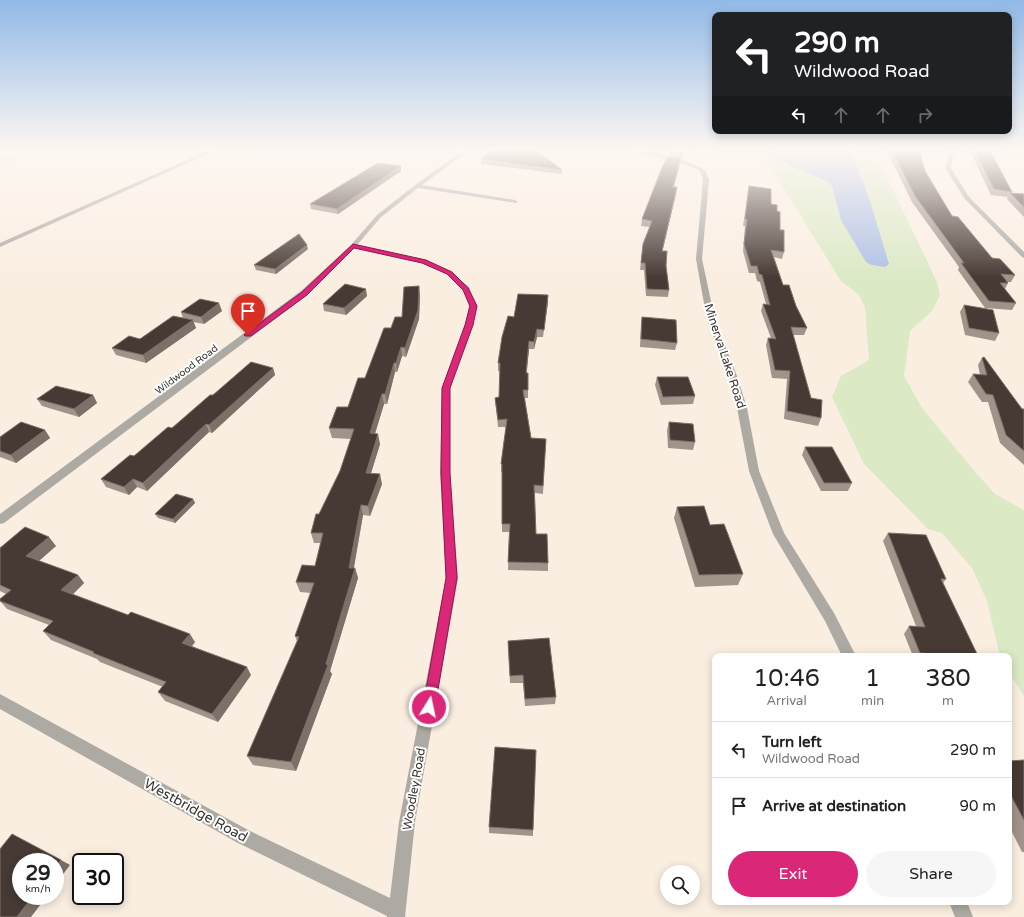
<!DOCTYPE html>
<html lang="en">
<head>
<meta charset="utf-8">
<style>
	:root { --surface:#fff; --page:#f6f6f6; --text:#222; --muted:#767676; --line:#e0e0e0; --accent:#db2777 }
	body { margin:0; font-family:"Varela Round",sans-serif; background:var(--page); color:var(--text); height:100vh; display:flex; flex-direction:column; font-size:15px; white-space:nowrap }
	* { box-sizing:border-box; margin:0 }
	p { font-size:13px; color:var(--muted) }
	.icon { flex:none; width:22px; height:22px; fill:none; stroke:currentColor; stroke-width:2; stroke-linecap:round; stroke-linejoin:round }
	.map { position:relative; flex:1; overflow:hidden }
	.details { position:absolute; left:712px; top:653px; width:300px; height:252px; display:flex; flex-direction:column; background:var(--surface); border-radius:8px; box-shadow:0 2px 10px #0003 }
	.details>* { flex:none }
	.top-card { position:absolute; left:712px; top:12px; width:300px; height:122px; border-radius:8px; box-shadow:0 2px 10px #0003; background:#202124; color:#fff; overflow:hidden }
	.tools { position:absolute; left:660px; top:865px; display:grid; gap:8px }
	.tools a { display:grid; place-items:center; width:40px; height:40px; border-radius:50%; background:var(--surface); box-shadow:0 2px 10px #0003; font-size:20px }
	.speed { position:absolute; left:12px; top:853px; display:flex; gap:8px; font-size:20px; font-weight:700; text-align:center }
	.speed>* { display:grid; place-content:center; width:52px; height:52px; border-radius:50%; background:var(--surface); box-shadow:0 2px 10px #0003; line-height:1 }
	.speed small { font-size:10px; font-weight:400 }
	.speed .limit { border:2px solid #111; border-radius:6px; background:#fff; color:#111 }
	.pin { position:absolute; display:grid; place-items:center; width:34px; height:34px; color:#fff; margin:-41px -17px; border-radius:50% 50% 50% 0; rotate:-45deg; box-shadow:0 0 4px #0007 }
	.pin .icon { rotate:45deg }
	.me { position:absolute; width:44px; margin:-22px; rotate:10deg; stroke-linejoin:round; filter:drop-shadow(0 0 3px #0008) }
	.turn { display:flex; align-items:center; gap:14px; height:84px; padding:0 16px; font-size:18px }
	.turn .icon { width:52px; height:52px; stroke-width:2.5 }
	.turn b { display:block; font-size:28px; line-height:34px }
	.lanes { display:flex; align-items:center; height:38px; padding:0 16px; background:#0003; justify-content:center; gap:20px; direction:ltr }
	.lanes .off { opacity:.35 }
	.eta { display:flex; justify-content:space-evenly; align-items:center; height:68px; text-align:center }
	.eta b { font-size:24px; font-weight:600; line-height:28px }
	.button { display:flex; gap:8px; margin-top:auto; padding:8px 16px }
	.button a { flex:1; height:46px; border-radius:24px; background:var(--accent); color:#fff; font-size:16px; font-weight:600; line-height:46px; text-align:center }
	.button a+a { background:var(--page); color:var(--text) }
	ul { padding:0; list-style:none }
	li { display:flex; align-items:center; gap:12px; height:56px; padding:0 16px; border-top:1px solid var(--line) }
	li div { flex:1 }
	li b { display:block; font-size:15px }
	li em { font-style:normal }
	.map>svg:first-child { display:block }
	.green { fill:#dbe9c5 }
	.water { fill:#afc1e6 }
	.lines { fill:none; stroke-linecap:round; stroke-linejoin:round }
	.minor { fill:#ada9a3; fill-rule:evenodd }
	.wall { fill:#a0948a }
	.shaded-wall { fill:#7d7068 }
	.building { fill:#473a34; stroke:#7d7068 }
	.route { fill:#db2777; stroke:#8e194d }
	.labels { text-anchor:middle; stroke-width:4; stroke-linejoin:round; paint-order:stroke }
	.far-street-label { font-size:10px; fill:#39342f; stroke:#fff }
	.street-label { font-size:12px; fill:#39342f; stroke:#fff }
	.near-street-label { font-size:14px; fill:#39342f; stroke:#fff }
</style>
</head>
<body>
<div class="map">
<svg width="1024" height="917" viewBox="0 0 1024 917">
	<rect width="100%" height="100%" fill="#faeee1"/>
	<path class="green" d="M26 149H46L0 165V159Z
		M751 149H774L775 157 795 168 826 181 832 186 869 198 853 156 849 149H866L884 171 937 282 940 295 933 310 910 331 904 376 922 408 977 474 995 494 1024 510V696L1009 672V656H1000L987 601 972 568 942 533 928 529 864 464 832 397 841 376 869 360 865 307 858 294 841 281 765 158Z"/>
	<path class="water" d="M774 149H849L853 156 869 198 889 264 885 267 872 265 866 262 841 220 832 186 826 181 795 168 775 157Z"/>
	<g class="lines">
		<path class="minor" d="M212 149H219L0 247V243Z
			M465 149H471L422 185 515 200 517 201V203L418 188 381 217 357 245 426 260 451 272 469 287 477 306 473 325 450 388V473L458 578 415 822 405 917H387V916L238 843 0 709V694L250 831 390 898 399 822 446 578 440 473 442 388 465 325 469 306 463 290 447 274 422 263 354 248 307 295 4 523 0 524V514L301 291 351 245 377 215 415 185Z
			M635 149H642L686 161 705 170 709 180 702 259 715 320 737 376 747 408 759 471 784 533 834 613 856 656H842L825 621 773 534 749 471 737 408 729 376 707 320 696 259 703 180 700 171 682 163 643 154Z
			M949 149H954L951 168 969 197 1024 252V258L1022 257 965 199 945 168Z
			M949 902H967L973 917H955Z"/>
	</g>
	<path class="wall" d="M673 149H684L682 158 672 156Z
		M685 149H713L711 153Z
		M886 149H919L925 171 952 216 992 258 1015 275 1011 282H1007L1008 283 1005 289 1016 303 1012 310 985 308 958 270 959 267 912 202Z
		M973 149H989L1012 192 1011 193 1024 194V217L1007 199 1008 197 991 195 971 153Z
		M992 149H1024V153H1020L1019 154Z
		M681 158 674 187 676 194 662 251 666 266 669 290 668 297 646 296 644 270H640L643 244 650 227 641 226 642 219Z
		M481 159 562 170V174L481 164Z
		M401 166V171L338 214 311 209 310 204Z
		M749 186 771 204 777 211 780 230 784 252 782 259 774 257 783 285 796 306 807 328 804 335H793L811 398 821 418 818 426 784 419 787 379 772 378 766 345 768 338H771L761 311 763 304H766L760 282 757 281 755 273H749L743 251 745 226H743L748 192Z
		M308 249 276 274 256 270 254 265Z
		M420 295 419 319 406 357 402 356 397 372H395L387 404H384L375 434 380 444 371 473 382 484 370 516 363 515 354 568H355L358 578 330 671 332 674 296 771 253 765 247 756 297 641 295 636 311 593 300 592 296 582 315 566 321 543H314L311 533 340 471 351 439 332 438 329 428 348 407 365 378 391 328 402 317Z
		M548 295V302L543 337H537L534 349H529L526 373 528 390V398H525L531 438 546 439 543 494 535 493 536 534 548 563V571L508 570 509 532H502V472H501V464L506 427H498L495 398 499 397 500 371H498V363L514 317Z
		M367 296 346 315 324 311 323 304Z
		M964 305 999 333 995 341 965 335 960 312Z
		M222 311 204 324 193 322 196 328 146 363 116 355 112 348 140 339 183 318 181 312Z
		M642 317 677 343 675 350 640 347 641 324Z
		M982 358 1022 409H1024V465L1000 443 988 402H982L968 382 973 374 980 375 978 365Z
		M273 368 275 375 212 433 209 432 147 491 137 487 129 495 106 487 101 479 134 456 172 428 213 395Z
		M657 377 695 396 693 404 661 405 655 385Z
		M93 395 97 403 79 417 42 406 37 399Z
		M669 422 695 442 693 450 668 448 667 430Z
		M45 430 50 438 16 463 0 457V437Z
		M805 447 852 483 848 491H821L802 455Z
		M193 499 195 503 175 523 158 518 155 514Z
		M677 507 710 525 743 574 738 585 695 587 674 518Z
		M888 533 946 579 943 583 978 656H913L904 634 909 626H916L883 541Z
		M56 546 39 561 78 575 84 583 73 594 195 642 192 646 251 675 218 722 165 701 158 692 163 687 100 662 97 659 51 640 43 631 49 625 7 609 0 601V599L6 594 0 591V548Z
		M508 641 556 697 555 704 525 706 523 683H510Z
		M1024 760V852H1022L1009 826V761Z
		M489 827 533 830V836L489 833Z"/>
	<path class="shaded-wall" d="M681 158 680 164 672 193 673 187Z
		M401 166V171L338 214 337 209Z
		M677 187 676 194 661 257 662 251Z
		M307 245 308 249 276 274 275 269Z
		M419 286 420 295 419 319 406 357 405 348Z
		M366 289 367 296 346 315 344 308Z
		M548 295V302L543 337 544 330Z
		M219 303 222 311 204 324 201 317Z
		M193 320 196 328 146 363 143 355Z
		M537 329V337L534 349V342Z
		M529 341V349L526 381V373Z
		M401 347 402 356 397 372 396 363Z
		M394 363 395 372 387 404 385 394Z
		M273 368 275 375 212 433 209 425Z
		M382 394 384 404 372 443 370 433Z
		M93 395 97 403 79 417 74 409Z
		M206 424 209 432 147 491 143 483Z
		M45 430 50 438 16 463 11 455Z
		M378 434 380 444 368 483 366 473Z
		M380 474 382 484 370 516 368 506Z
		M133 479 137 487 129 495 124 487Z
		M193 499 195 503 175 523 173 519Z
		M361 505 363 515 352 577 355 568 358 578 330 671 332 674 296 771 291 762 326 664 349 568Z
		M49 537 56 546 34 565 26 556Z
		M78 575 84 583 68 599 61 590Z
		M190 634 195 642 188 651 182 643Z
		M247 667 251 675 218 722 212 714Z
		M61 860 70 865 55 885V868Z
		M33 896H47L31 917H17Z"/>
	<path class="building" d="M494 149H535L562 170 481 159Z
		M673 149H684L683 153 673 150Z
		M891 149H919L925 171 952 216 958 217 992 258 1000 259 1015 275 1001 274 1008 283H1000L1016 303 989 301 961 263H964L915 196Z
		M974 149H989L1012 192 994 189Z
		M669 156 681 158 673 187H677L662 251H667L666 266 669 290 647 289 645 263H641L643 244 652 221 642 219 663 165Z
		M378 163 401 166 337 209 310 204Z
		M749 186 771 189V204L777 205V211L780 212V230H784V252L771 250 783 285H789L796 306 807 328 791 327 811 398 822 400 821 418 787 411 790 371 775 370 768 338 776 339 763 304 770 305 762 275 759 274 757 266H751L744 244 747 219H745Z
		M1010 193 1024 194V207Z
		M299 234 307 245 275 269 254 265Z
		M345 284 366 289 344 308 323 304Z
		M419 286 418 310 405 348 401 347 396 363H394L385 394H382L370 433 378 434 366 473 380 474 368 506 361 505 349 568H355L326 664 328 665 291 762 247 756 299 637 295 636 314 583 296 582 302 565 315 566 323 533H311L316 514H319L340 471 354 429 329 428 337 407H348L358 378H365L384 328H391L395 317H402L404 287Z
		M518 294 548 295 544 330 537 329 534 342 529 341 526 373H528V390H523L531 438 546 439 543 486 534 485 536 534H547L548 563 508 562 510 524H502V464H501L507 419 498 420 495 398 499 397 500 363H498L502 337 508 316 514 317Z
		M200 299 219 303 201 317 181 312Z
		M964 305 993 310 999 333 969 328Z
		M173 316 193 320 143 355 112 348 129 336 140 339Z
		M642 317 676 320 677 343 641 339Z
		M984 357 1022 409H1024V451L1006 435 993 395 986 394 973 374 987 375 982 358Z
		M251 362 273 368 209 425 206 424 143 483 133 479 124 487 101 479 130 455 134 456 168 427 172 428 210 395H213Z
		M657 377H688L695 396 663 397Z
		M56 386 93 395 74 409 37 399Z
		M21 422 45 430 11 455 0 451V437Z
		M669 422 693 424 695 442 670 440Z
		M805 447H832L852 483H824Z
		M176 494 193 499 173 519 155 514Z
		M704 506 710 525 724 524 743 574 699 575 677 507Z
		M25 527 49 537 26 556 78 575 61 590 128 615 131 612 190 634 182 643 247 667 212 714 158 692 166 682 93 653 94 652 43 631 53 621 0 601V599L11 590 0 585V548Z
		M888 533 926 535 946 579H941L978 656H960L920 653 909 626 925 627Z
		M549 638 556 697 525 699 523 675 510 676 508 641Z
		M495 747 536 750 533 830 489 827Z
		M1024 760V820L1009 792V761Z
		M12 834 61 860 55 868V862H21V896H33L17 917H0V849Z"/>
	<linearGradient id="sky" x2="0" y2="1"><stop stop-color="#91b9e7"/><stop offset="0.54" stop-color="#fdf7f2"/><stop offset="1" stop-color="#fdf7f2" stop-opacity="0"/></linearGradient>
	<rect width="1024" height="278" fill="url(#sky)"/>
	<path class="route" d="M353 244 426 260 452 272 468 288 477 306 473 325 450 388V473L457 578 435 707 434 712 429 713 424 712 423 707 446 578 441 473 442 388 465 325 470 306 463 290 447 274 422 263 354 248 307 295 251 336H245L244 335 302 292Z"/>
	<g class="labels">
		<g class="far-street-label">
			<text transform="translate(186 369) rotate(-37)" y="4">Wildwood Road</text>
		</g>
		<g class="street-label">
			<text transform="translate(725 356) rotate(72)" y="4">Minerva Lake Road</text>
			<text transform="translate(414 789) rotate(-80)" y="4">Woodley Road</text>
		</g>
		<g class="near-street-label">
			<text transform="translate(196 810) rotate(29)" y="5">Westbridge Road</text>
		</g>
	</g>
</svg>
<div class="tools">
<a><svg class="icon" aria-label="search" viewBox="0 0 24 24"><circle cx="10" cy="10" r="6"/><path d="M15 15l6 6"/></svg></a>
</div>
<div class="speed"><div>29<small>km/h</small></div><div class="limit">30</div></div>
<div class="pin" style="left:248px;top:335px;background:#d93025"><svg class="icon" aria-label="arrive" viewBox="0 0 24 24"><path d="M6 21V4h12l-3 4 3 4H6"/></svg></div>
<svg class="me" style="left:429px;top:707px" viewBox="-20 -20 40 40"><circle r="17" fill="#db2777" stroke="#fff" stroke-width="3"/><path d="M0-11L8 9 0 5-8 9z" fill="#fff"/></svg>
<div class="top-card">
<div class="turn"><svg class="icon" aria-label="left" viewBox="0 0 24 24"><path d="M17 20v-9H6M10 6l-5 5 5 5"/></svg><div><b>290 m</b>Wildwood Road</div></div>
<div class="lanes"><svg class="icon" aria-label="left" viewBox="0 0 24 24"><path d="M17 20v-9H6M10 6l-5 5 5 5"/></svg><svg class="icon off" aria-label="ahead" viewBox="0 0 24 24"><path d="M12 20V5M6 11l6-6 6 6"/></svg><svg class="icon off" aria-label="ahead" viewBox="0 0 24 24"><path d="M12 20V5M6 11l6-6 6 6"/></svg><svg class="icon off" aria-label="right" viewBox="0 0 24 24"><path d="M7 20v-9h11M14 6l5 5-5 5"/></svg></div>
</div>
<section class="details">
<div class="eta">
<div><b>10:46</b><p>Arrival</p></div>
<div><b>1</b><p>min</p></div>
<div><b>380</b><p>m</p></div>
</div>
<ul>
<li><svg class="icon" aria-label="left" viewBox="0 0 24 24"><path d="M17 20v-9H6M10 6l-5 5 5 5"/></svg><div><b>Turn left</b><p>Wildwood Road</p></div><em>290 m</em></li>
<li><svg class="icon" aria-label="arrive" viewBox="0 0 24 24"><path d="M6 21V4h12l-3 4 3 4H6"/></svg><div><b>Arrive at destination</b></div><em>90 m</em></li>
</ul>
<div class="button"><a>Exit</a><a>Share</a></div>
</section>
</div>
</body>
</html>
